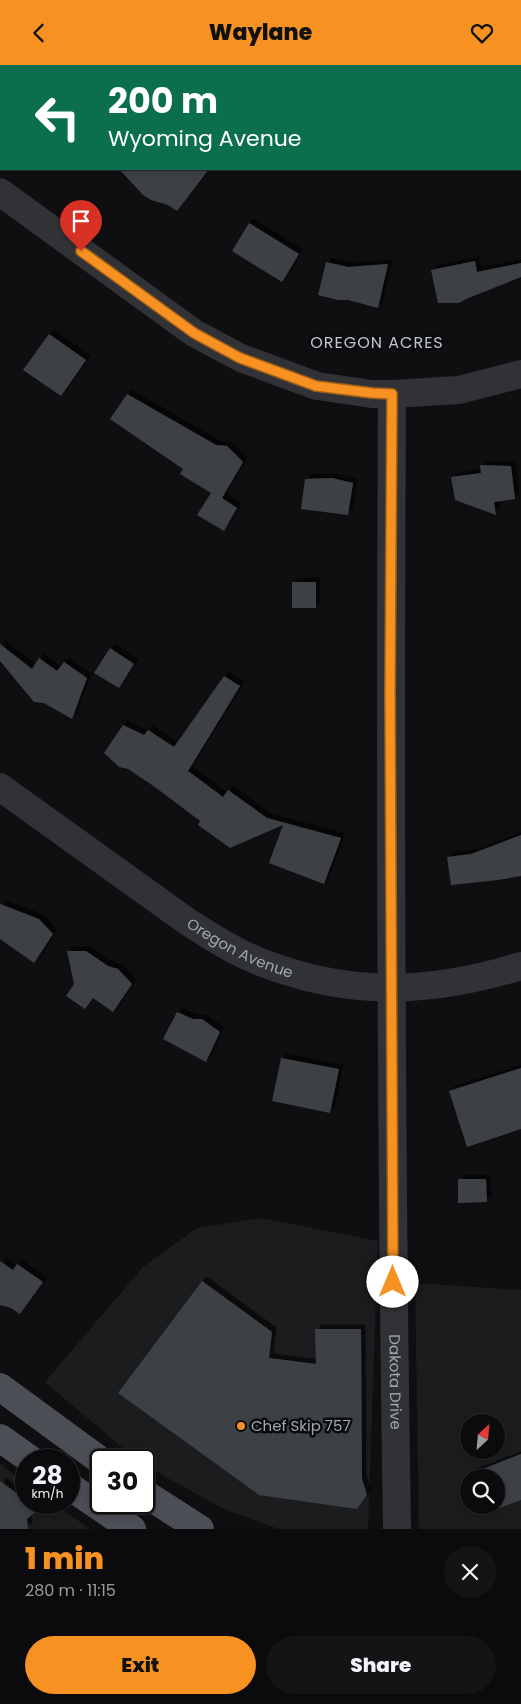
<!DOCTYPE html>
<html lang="en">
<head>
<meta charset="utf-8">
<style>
	:root { --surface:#0b0b0d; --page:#141416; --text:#f1f3f6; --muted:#9a9b9d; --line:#2b2b2e; --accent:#f69122 }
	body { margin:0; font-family:Poppins,sans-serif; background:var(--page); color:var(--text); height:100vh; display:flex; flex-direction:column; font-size:19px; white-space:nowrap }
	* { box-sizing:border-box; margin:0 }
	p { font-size:16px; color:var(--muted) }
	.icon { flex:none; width:28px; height:28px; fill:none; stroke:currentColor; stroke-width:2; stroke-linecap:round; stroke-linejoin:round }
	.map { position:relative; height:1464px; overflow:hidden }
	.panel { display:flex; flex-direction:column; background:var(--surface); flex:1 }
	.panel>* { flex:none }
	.guide { position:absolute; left:0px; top:0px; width:521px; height:105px; box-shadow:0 2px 8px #0003,0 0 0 1px var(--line); background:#0b6e4f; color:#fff; overflow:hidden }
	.needle { width:32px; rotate:26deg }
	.controls { position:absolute; left:460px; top:1349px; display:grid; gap:10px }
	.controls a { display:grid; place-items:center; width:45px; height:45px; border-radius:50%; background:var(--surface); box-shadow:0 2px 8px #0003,0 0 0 1px var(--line); font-size:25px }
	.speed { position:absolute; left:15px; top:1384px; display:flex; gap:10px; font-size:25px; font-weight:700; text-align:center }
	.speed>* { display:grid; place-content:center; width:65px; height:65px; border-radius:50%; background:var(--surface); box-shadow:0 2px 8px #0003,0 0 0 1px var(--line); line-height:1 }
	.speed small { font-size:12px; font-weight:400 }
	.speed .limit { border:2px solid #111; border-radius:8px; background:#fff; color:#111 }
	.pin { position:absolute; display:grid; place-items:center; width:42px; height:42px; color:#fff; margin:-51px -21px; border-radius:50% 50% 50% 0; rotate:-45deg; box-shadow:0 0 5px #0007 }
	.pin .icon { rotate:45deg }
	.me { position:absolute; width:55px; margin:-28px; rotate:0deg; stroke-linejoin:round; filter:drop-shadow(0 0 4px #0008) }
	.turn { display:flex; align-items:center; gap:18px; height:105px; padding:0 25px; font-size:22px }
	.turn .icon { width:65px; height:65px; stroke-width:2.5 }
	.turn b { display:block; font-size:35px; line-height:42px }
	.round { display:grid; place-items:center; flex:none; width:52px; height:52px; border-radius:26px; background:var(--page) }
	.overview { display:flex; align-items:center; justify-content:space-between; height:85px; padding:0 25px }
	h1 { font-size:30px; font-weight:800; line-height:38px; color:var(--accent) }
	.cta { display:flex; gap:10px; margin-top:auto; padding:10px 25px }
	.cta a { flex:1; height:58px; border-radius:30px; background:var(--accent); color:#111; font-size:20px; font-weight:800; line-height:58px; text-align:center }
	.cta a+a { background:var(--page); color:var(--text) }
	header { display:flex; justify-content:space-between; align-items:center; height:65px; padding:0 25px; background:var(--accent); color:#111; font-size:22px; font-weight:800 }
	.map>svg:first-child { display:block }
	.built { fill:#1b1c1e; fill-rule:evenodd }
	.building { fill:#3e4044; filter:url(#shadow) }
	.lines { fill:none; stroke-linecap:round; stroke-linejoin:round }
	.minor { stroke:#303236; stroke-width:28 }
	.major { stroke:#4c4f55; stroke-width:28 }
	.route-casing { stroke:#a05e16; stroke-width:12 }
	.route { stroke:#f69122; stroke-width:9 }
	.poi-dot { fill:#f69122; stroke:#0a0b0c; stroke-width:2 }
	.labels { text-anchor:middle; stroke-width:5; stroke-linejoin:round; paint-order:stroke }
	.street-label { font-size:15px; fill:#a0a8b2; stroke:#0a0b0c }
	.poi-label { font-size:15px; fill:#a0a8b2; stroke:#0a0b0c; text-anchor:start }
	.neighbourhood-label { font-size:16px; letter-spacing:1px; fill:#c1c6ce; stroke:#0a0b0c }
</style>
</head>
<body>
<header><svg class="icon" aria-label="back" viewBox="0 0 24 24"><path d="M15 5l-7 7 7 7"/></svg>Waylane<svg class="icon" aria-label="heart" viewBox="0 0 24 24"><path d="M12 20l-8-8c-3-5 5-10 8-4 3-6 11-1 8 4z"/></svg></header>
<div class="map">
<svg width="521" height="1464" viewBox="0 0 521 1464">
	<defs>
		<filter id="shadow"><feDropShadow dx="4.5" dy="-4.5" stdDeviation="0" flood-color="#0009"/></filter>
	</defs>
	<rect width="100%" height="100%" fill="#0f0f11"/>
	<path class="built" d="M261 1153 378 1176 368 1464H279L226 1445 144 1400V1395H137L45 1317 143 1202 197 1163Z
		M415 1218 521 1225V1464H419ZM469 1358H496V1385H469ZM469 1412H496V1440H469Z
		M0 1399 26 1418V1438H53L90 1464H0Z"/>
	<path class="building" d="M119 104H209L177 146 168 140 151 135 143 130Z
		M249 158 299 189 282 217 232 186Z
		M475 196 477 207 521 198V212L466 234 459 238H438L431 205Z
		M326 197 348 202 388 199 378 243 348 235H338L318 230Z
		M49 269 86 295 61 331 23 305Z
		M127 329 216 380 227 381 243 397 222 433 237 443 224 466 197 450 211 428 180 409 183 404 110 354Z
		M480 400 511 401 515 434 494 437 496 450 455 435 451 412 481 408Z
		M332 413 353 418 348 450 301 444 305 414Z
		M292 517H316V543H292Z
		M0 579 32 604 39 593 57 606 64 597 87 613 72 654 44 638 34 637 0 596Z
		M110 583 134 599 119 623 94 608Z
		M224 611 240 621 188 706 223 732 228 725 267 753 341 773 324 819 269 798 283 760 230 783 198 760 200 756 155 722 128 704 119 702 104 688 123 660 144 670 148 665 174 682Z
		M521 770V811L498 815 451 820 447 792 471 789Z
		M0 839 39 854 53 869 34 898 0 874Z
		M67 886H86L108 901 118 904 132 919 113 947 93 933 85 944 66 931 74 919Z
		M177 947 193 954H202L220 967 206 997 163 974Z
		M281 993 339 1004 330 1048 272 1036Z
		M521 1003V1064L467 1082 449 1026Z
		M458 1114H486L487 1137 458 1138Z
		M0 1196 13 1205 17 1199 43 1217 20 1249 11 1243 0 1240Z
		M202 1216 272 1267 269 1293 316 1299 315 1264H361L362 1414 367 1430 357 1444 259 1430 118 1328Z
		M521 1389V1435L483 1449 479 1440H496V1412H469L468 1410Z
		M0 1416 26 1435V1438H30L39 1444 27 1454 28 1464H0Z"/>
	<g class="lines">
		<g class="minor">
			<path d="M0 127 194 268 241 293 317 321 372 329H392L459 325 521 309"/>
			<path id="s1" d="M392 329C390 707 391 1086 397 1464"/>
			<path id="s2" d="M0 722 188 857C210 871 233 886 258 896 347 932 430 929 521 901"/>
		</g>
		<path class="major" d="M0 1322 101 1396
			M0 1373 31 1395
			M69 1421 132 1464
			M144 1428 200 1464"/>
	</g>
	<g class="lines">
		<g class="route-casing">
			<path id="route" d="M81 186 194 268 240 293 316 321 372 328 392 329 390 628 393 1217"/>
		</g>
		<use href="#route" class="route"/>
	</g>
	<circle class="poi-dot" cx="241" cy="1361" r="5"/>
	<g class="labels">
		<g class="street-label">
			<text dy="5" stroke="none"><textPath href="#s2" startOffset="290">Oregon Avenue</textPath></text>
			<text dy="5" stroke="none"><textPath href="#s1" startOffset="988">Dakota Drive</textPath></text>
		</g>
		<g class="poi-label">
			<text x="251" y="1366">Chef Skip 757</text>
		</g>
		<g class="neighbourhood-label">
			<text x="377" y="283">OREGON ACRES</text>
		</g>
	</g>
</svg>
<div class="controls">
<a><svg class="needle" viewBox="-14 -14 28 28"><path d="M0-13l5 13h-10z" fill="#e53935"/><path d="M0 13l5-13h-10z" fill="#9a9b9d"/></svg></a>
<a><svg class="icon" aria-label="search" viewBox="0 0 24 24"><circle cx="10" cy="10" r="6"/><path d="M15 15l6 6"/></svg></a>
</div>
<div class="speed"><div>28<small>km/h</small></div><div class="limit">30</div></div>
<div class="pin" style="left:81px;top:186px;background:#d93025"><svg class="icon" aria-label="arrive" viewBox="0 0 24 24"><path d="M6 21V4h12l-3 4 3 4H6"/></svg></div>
<svg class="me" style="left:393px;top:1217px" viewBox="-20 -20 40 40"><circle r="19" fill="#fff"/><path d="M0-13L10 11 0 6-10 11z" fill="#f69122"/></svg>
<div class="guide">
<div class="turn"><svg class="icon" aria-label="left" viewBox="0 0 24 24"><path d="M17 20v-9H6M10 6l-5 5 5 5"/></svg><div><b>200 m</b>Wyoming Avenue</div></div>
</div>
</div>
<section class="panel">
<div class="overview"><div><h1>1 min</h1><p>280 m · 11:15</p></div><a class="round"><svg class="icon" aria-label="close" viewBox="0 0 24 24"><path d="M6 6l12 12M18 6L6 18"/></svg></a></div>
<div class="cta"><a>Exit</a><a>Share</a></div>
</section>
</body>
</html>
